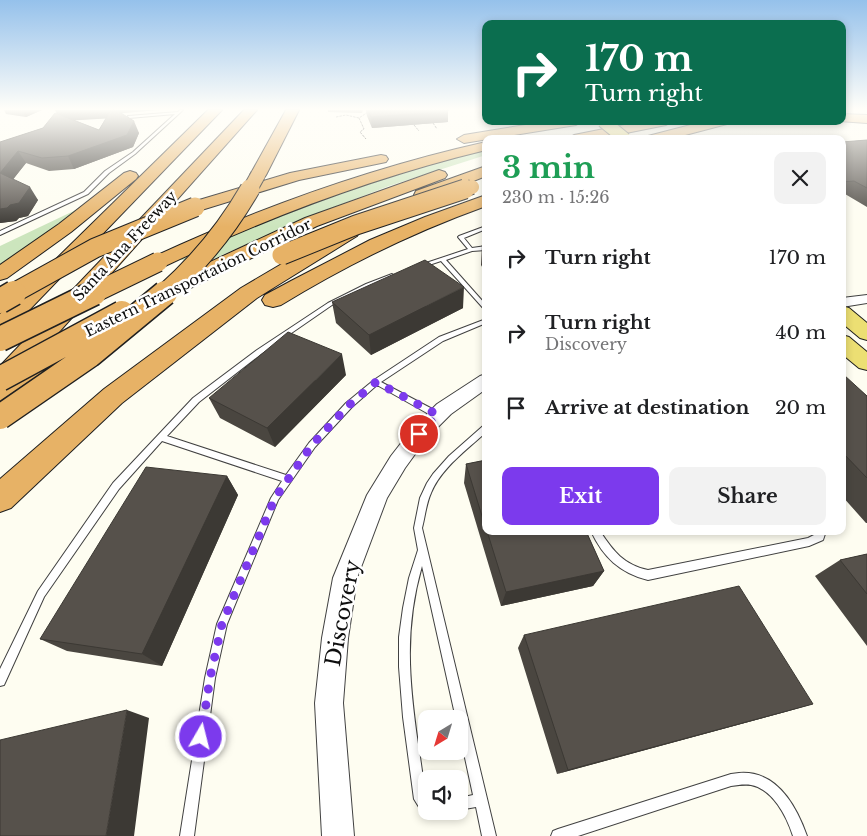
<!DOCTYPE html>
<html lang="en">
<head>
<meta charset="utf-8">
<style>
	:root { --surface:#fff; --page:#f2f2f2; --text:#202124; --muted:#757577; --accent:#7c3aed }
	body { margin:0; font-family:"Libre Baskerville",serif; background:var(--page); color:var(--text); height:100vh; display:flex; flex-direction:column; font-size:19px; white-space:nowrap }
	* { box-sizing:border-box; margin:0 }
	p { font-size:16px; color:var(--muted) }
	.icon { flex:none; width:28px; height:28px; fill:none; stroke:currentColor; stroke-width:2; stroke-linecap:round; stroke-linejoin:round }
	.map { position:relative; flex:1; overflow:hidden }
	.panel { position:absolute; left:482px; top:135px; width:364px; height:400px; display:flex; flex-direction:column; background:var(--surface); border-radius:10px; box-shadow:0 2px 8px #0003 }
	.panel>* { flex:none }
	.guide { position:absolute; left:482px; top:20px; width:364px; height:105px; border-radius:10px; box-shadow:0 2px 8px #0003; background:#0b6e4f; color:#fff; overflow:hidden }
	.needle { width:32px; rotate:218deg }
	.tools { position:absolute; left:418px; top:710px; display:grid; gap:10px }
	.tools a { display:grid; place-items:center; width:50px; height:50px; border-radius:10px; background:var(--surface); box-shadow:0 2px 8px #0003; font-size:25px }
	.pin { position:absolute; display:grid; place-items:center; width:42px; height:42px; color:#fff; margin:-21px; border:2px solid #fff; border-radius:50%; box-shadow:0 1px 5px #0007 }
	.me { position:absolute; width:55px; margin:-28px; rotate:8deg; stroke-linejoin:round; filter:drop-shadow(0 0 4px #0008) }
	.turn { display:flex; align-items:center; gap:18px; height:105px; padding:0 20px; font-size:22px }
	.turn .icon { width:65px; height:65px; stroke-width:2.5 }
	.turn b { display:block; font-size:35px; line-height:42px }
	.round { display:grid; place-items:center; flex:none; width:52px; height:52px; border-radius:10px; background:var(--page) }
	.summary { display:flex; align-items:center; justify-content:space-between; height:85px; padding:0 20px }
	h1 { font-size:30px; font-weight:700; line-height:38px; color:#1e9e55 }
	.cta { display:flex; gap:10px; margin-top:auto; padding:10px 20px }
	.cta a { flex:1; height:58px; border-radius:10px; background:var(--accent); color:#fff; font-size:20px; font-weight:700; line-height:58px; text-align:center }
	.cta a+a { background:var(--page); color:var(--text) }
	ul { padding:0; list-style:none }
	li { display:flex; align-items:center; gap:15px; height:75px; padding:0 20px }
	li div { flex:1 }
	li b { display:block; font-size:19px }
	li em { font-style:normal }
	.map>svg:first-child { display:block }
	.green { fill:#cce5bd }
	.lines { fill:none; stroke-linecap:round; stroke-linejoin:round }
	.service-casing { stroke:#414141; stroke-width:2 }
	.tertiary-casing { stroke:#414141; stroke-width:2 }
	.primary-casing { stroke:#1f1f1f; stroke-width:2 }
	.motorway-casing { stroke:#1f1f1f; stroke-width:2 }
	.path { stroke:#303030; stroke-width:1; stroke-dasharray:2.5 1; stroke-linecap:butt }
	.service { fill:#fff; fill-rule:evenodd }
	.tertiary { fill:#fff; fill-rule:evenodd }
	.primary { fill:#ecdf73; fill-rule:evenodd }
	.motorway { fill:#e7b266; fill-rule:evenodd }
	.primary-bridge-casing { stroke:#1f1f1f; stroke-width:14; stroke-linecap:butt }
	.motorway-bridge-far2-casing { stroke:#1f1f1f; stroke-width:16; stroke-linecap:butt }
	.motorway-bridge-far1-casing { stroke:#1f1f1f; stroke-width:21; stroke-linecap:butt }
	.motorway-bridge-casing { stroke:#1f1f1f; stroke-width:27; stroke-linecap:butt }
	.primary-bridge { stroke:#ecdf73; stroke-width:12 }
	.motorway-bridge-far2 { stroke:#e7b266; stroke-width:14 }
	.motorway-bridge-far1 { stroke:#e7b266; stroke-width:19 }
	.motorway-bridge { stroke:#e7b266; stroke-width:24 }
	.wall { fill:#4a4640; fill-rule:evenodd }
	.shaded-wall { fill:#3c3934 }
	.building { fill:#56514b; stroke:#3c3934 }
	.route { stroke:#7c3aed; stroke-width:9; stroke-dasharray:0 16.2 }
	.labels { text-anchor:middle; stroke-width:5; stroke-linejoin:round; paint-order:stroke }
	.far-street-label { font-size:15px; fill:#0e0e0e; stroke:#fff }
	.near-street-label { font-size:21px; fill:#0e0e0e; stroke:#fff }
</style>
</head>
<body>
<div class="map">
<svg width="867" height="836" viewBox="0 0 867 836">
	<rect width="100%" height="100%" fill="#fefdf1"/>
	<path class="green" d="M486 150V155L389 186 303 219 200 265 175 258C277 217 379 175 486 150Z
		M82 207 0 266V246Z"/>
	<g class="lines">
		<g class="service-casing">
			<path id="service" d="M180 110H183L135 154 109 173 88 194 0 235V231L84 192 105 171 133 152 175 114 129 118 128 116 178 112Z
				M486 226V229L464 238 472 248 486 246V250L472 251 446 260 486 305V310L484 309 441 261 420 268 417 266 468 249 458 237 459 236Z
				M392 274 395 276 394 277 370 286 332 305 261 354 199 402 167 436 286 475 309 443 346 403 374 380 439 337 486 319V323L443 341 381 382 440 413 441 415 440 417H434L377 385 352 407 315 447 278 500 227 624 215 678 194 836H180L205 678 217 624 271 498 282 481 162 441 119 489 44 597 4 685 0 686V669L38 591 113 483 193 398 257 350 328 303 366 284Z
				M486 425V432C467 450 441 468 431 493 426 504 425 517 422 528L496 836H482L476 807 459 810V798L473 795 459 730V719H456L422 566C404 629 409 681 418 744 421 762 423 780 426 797V811H431L426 814 422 812 414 799 403 717 399 667V637L403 608 409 578 418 550 414 528 420 498 427 483 433 474 449 456 483 426Z
				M591 531H600C613 551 624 565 648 570L808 538 816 534 817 531H826L823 540 809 546 648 580C620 573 603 557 591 531Z
				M739 773C776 770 796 805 807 836H793C787 817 773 789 751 785 745 784 738 785 731 786L578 836H551L553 831 558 829 731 774Z"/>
		</g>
		<g class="tertiary-casing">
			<path id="tertiary" d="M867 295V303L842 307V298Z
				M486 374V389L451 414 426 439 405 468 387 498 357 578 348 638 343 703 354 836H322L315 703 322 638 333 578 367 495 391 456 412 429 437 404 480 376Z"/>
		</g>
		<g class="primary-casing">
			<path id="primary" d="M842 306 849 308 867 323V340L860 338 842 323Z
				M842 335 849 337 867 352V370L859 368 842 354Z"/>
		</g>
		<g class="motorway-casing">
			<path id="motorway" d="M208 110H222L8 332 0 334V314Z
				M244 110H257L27 368 87 341 96 343 99 349 96 355 9 399 0 402V366Z
				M286 110H299L266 175 264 178H252L250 175Z
				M842 114 867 115V123L839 121H842Z
				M550 121H582L576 125 464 143 457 139 464 135Z
				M644 121H672L666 125 596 139H567L574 135Z
				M706 121H728L727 124 670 139H646L648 136Z
				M486 142V150C374 177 269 217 165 266L158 268 151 266 148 262 151 258C259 208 370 168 486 142Z
				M381 155 386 156 388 159 386 162 299 180 195 212 189 211 186 207 189 203 290 173Z
				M486 166V176L428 199H416L414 195 416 191Z
				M439 170 445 172 447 175 445 178 317 226 172 297 164 298 156 297 153 292 156 287 305 218Z
				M130 171 136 173 138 176 136 179 71 232 7 278 0 280V265L59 224 124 173Z
				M486 195V206C414 232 346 265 281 305L273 307 265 305 262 300 265 295 291 281 370 240 425 217Z
				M350 226 357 228 359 232 357 236 257 298 122 403 11 508 0 512V479L104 389 241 288 343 228Z"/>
		</g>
		<path class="path" d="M336 117 346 115 359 118 371 110
			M359 118 364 129 360 132 366 139
			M433 123 437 129
			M414 125 419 131"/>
		<use href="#service" class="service"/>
		<use href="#tertiary" class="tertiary"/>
		<use href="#primary" class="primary"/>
		<use href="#motorway" class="motorway"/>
		<g class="primary-bridge-casing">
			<path id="primary-bridge" d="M603 121 625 139"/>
		</g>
		<g class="motorway-bridge-far2-casing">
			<path id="motorway-bridge-far2" d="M249 191 258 175
				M461 191 472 187"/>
		</g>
		<g class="motorway-bridge-far1-casing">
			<path id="motorway-bridge-far1" d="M282 255 356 225 465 189
				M12 294 95 248 195 207
				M92 294 158 262
				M164 294C198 264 227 229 250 189"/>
		</g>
		<g class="motorway-bridge-casing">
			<path id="motorway-bridge" d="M0 301 14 293
				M0 339 94 293
				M0 379 122 313
				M0 417 90 355 165 293"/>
		</g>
		<use href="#primary-bridge" class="primary-bridge"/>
		<use href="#motorway-bridge-far2" class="motorway-bridge-far2"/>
		<use href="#motorway-bridge-far1" class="motorway-bridge-far1"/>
		<use href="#motorway-bridge" class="motorway-bridge"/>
	</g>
	<path class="wall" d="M4 110H42L26 117 6 114Z
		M328 110H363L362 113 328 112Z
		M366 110H448V122L372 128 367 116Z
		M121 113 139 133 133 147 74 169 49 171 26 163 13 179 38 200 28 216 19 218 16 221 0 223V142L43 128 58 114ZM106 118 99 130 74 120Z
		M867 140V207L845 194H842V142Z
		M486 244V274L481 265 482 245Z
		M332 302 463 308 371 355 336 323Z
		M346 375 275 447 220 418 209 398Z
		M842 375 867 396V523H866L842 496Z
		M486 460V531H586L604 571 593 586 501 606 464 483 466 464Z
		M227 476 238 495 162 666 67 651 40 639Z
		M867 554V646L815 576 840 560Z
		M524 635 813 704 785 712 557 774 518 648Z"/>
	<path class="shaded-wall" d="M21 110H42L26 117Z
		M55 110H159L113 114 114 118 63 121 60 120Z
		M448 111V122L372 128 371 117Z
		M134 121 139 133 133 147 74 169 68 156Z
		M18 151 26 163 8 186 0 173Z
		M30 187 38 200 28 216 19 218 16 221 0 223V209L10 205Z
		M464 287 463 308 371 355 369 335Z
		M342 354 346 375 275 447 267 428Z
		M227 476 238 495 162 666 142 654Z
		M604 571 593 586 501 606 506 592Z
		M813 704 785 712 557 774 568 770Z
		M127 710 149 718 134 836H106Z"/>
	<path class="building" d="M111 110H116L134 121 127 135 68 156 42 158 18 151 0 173V142L43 128 55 113 99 130Z
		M368 110H448V111L371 117Z
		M867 140V188L854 181 842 182V142Z
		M0 173 30 187 19 203 10 205 7 208 0 209Z
		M486 244V251L482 245Z
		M425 260 464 287 369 335 332 302Z
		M288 332 342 354 267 428 209 398Z
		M842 375H844L867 396V478L842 452Z
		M486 460V529L466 464Z
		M146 467 227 476 142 654 40 639Z
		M487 531H586L604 571 506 592Z
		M867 554V594L840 560Z
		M739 586 813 704 568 770 524 635Z
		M127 710 106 836H0V740Z"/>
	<linearGradient id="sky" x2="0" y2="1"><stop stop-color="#95c1eb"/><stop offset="0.48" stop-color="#fffef9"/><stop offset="1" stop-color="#fffef9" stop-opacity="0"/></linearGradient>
	<rect width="867" height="227" fill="url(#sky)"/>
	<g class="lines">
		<path class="route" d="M201 737 210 678 222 624 275 498 312 445 348 406 376 382 438 415 419 434"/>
	</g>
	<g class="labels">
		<g class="far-street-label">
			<text transform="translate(125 246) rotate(-47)" y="5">Santa Ana Freeway</text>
			<text transform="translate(198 278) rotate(-26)" y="5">Eastern Transportation Corridor</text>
		</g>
		<g class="near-street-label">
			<text transform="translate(343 613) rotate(-79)" y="7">Discovery</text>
		</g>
	</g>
</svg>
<div class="tools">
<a><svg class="needle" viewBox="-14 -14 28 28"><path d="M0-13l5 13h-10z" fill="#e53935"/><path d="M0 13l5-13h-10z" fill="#757577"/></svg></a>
<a><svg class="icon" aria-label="sound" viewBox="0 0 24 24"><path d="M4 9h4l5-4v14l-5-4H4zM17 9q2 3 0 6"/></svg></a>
</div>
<div class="pin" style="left:419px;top:434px;background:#d93025"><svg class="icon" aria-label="arrive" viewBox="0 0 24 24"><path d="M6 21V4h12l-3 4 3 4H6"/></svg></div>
<svg class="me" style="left:201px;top:737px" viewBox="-20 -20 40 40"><circle r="17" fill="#7c3aed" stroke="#fff" stroke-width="3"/><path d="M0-11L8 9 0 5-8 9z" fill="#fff"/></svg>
<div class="guide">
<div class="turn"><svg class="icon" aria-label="right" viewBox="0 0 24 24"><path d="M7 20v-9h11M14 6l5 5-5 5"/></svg><div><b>170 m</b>Turn right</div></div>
</div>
<section class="panel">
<div class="summary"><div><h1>3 min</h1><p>230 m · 15:26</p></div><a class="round"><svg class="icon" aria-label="close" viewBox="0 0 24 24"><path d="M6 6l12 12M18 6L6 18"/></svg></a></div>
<ul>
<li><svg class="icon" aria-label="right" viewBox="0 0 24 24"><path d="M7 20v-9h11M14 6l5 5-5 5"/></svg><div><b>Turn right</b></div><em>170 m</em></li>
<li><svg class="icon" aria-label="right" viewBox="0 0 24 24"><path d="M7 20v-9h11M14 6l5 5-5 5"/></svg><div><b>Turn right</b><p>Discovery</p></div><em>40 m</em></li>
<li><svg class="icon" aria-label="arrive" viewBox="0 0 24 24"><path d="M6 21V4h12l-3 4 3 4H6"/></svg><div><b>Arrive at destination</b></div><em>20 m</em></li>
</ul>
<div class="cta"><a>Exit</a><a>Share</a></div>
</section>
</div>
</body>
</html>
